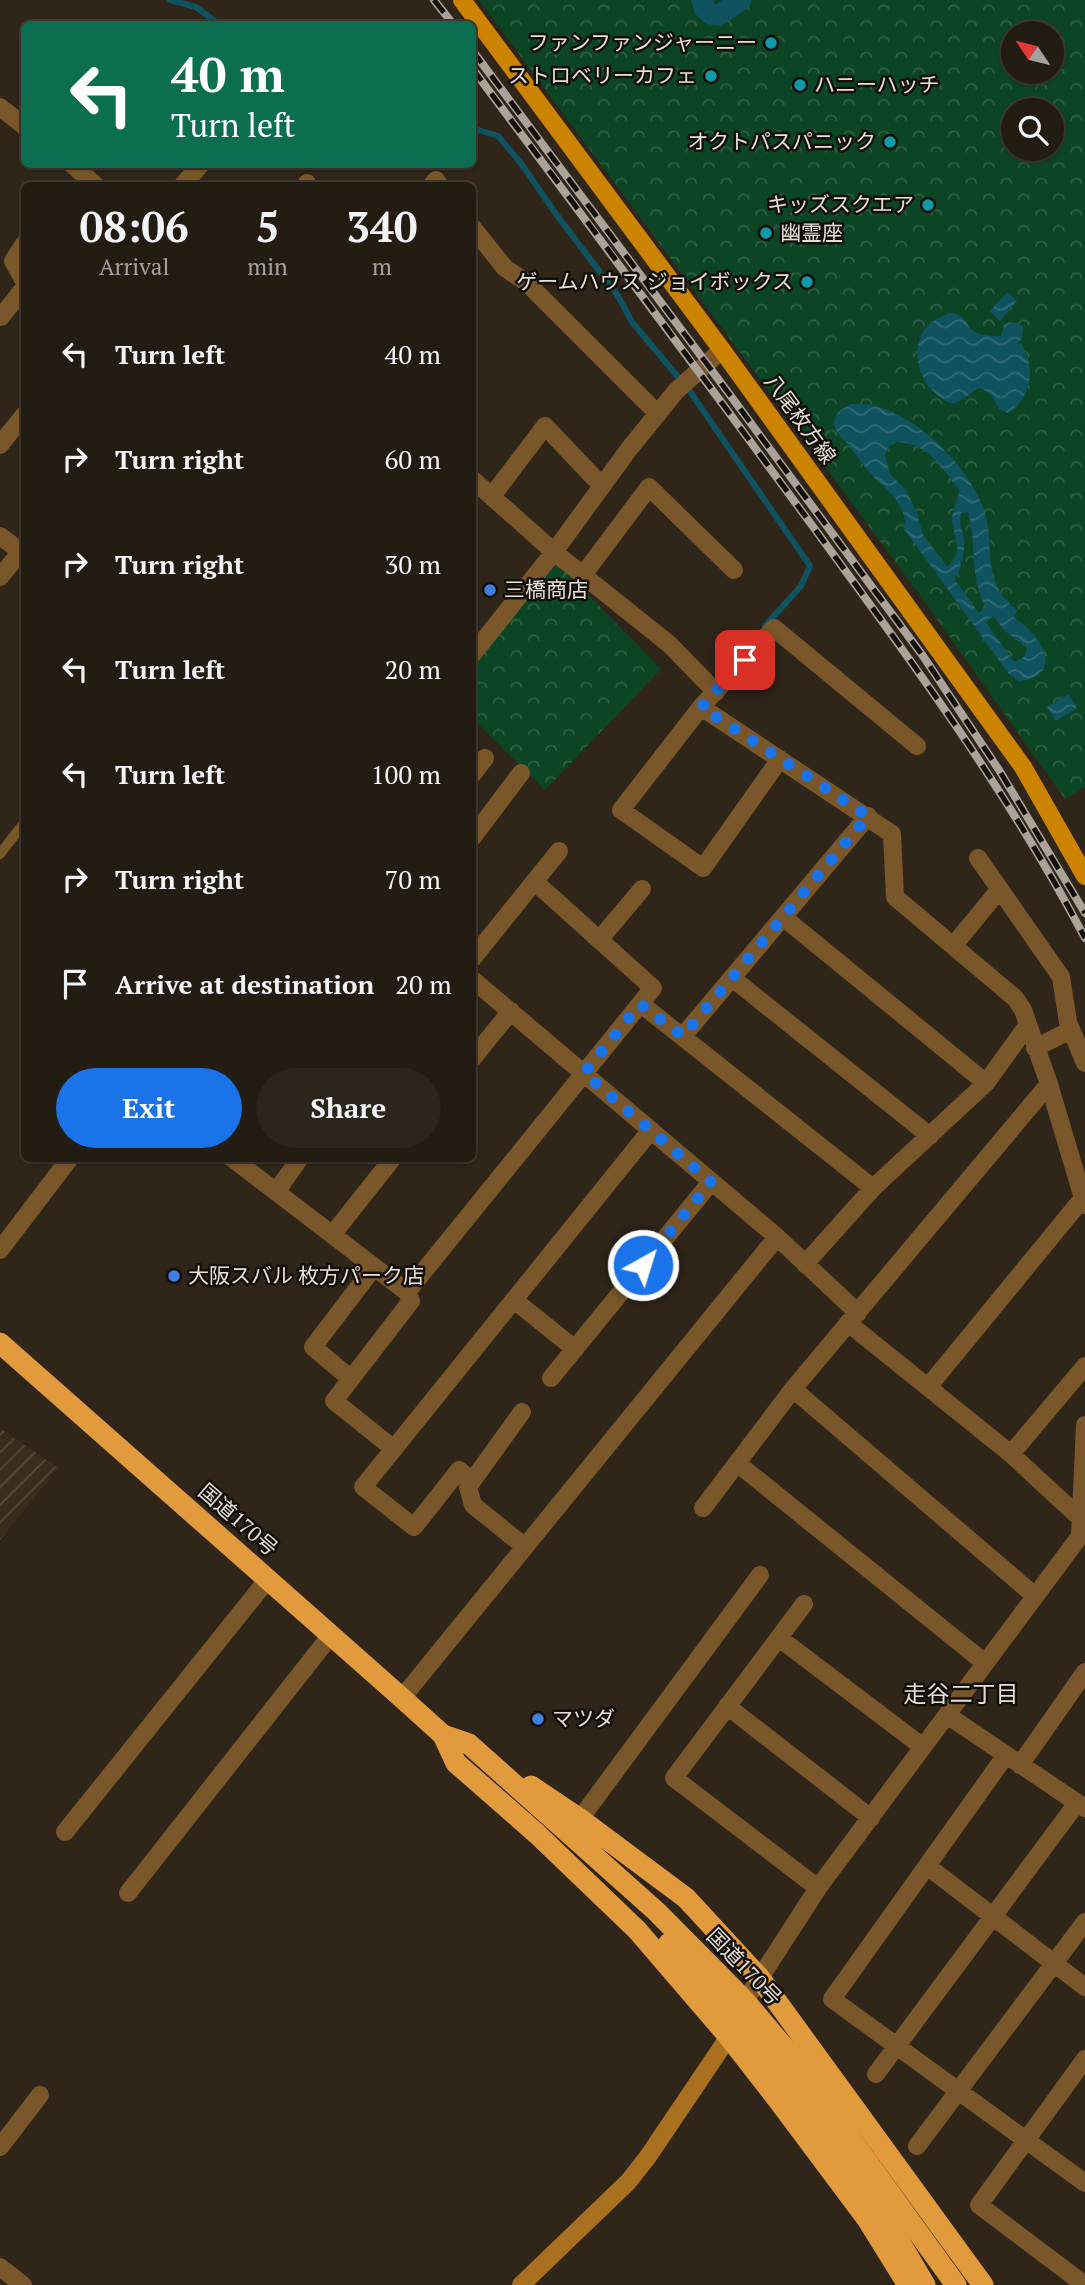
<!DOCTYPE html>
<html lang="en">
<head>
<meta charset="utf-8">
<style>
	:root { --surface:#231c13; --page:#2b251c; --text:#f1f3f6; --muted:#a3a1a0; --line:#403a33; --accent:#1a73e8 }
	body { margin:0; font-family:"PT Serif","Noto Sans JP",serif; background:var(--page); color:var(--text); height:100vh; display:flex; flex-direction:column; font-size:26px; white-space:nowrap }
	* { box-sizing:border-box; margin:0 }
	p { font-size:23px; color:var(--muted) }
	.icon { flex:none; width:38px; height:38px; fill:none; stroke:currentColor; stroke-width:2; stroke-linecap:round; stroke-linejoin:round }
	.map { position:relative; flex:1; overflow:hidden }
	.side { position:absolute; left:21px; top:182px; width:455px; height:980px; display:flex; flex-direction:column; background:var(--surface); border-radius:10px; box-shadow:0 2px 5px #0004,0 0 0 2px var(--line) }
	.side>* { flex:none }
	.top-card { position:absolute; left:21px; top:21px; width:455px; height:147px; border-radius:10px; box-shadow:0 2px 5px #0004,0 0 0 2px var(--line); background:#0b6e4f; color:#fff; overflow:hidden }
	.needle { width:46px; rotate:305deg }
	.buttons { position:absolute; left:1001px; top:21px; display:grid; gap:14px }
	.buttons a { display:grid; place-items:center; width:63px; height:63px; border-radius:50%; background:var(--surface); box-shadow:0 2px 5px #0004,0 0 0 2px var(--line); font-size:35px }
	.pin { position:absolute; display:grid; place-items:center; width:60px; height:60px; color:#fff; margin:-30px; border-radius:14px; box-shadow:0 4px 10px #0006 }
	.me { position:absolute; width:77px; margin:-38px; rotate:39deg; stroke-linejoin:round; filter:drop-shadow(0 0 5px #0008) }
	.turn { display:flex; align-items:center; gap:24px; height:147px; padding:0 35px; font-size:32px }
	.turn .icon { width:91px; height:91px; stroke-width:2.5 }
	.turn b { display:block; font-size:49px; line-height:60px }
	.eta { display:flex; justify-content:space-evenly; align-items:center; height:119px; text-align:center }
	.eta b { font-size:42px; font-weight:600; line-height:49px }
	.button { display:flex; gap:14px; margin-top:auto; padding:14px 35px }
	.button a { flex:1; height:80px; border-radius:42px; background:var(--accent); color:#fff; font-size:28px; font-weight:600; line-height:80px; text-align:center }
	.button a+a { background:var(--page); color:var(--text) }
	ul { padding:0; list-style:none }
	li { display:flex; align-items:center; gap:21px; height:105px; padding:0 35px }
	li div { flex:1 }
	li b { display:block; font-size:26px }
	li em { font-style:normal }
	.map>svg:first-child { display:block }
	.industrial { fill:url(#industrial-furrows) }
	.park { fill:url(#park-crowns); fill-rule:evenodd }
	.water { fill:url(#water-waves); fill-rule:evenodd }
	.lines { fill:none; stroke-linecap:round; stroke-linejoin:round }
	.stream { stroke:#105360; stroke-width:6 }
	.canal { stroke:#105360; stroke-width:21 }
	.lane { stroke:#7a572a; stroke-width:10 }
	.street { stroke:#7a572a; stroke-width:18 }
	.secondary { stroke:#a8701f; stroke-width:18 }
	.primary { stroke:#cc8400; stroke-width:18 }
	.highway { stroke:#e19b3c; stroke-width:21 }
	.rail-casing { stroke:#aba39a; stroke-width:8 }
	.rail { stroke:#130f0a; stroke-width:5; stroke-dasharray:16; stroke-linecap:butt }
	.route { stroke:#1a73e8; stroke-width:12; stroke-dasharray:0 21.6 }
	.culture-dot { fill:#0f9aa8; stroke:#130f0a; stroke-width:2.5 }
	.shop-dot { fill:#3f7fe0; stroke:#130f0a; stroke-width:2.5 }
	.labels { text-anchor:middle; stroke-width:5; stroke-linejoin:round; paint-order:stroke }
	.poi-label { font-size:21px; fill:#e6dfd7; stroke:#130f0a; text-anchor:end }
	.street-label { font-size:21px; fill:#e6dfd7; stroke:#130f0a }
	.neighbourhood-label { font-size:23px; fill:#e6dfd7; stroke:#130f0a }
</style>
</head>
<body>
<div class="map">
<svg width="1085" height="2285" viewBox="0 0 1085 2285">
	<defs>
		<pattern id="industrial-furrows" width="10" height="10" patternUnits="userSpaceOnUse" patternTransform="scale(1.75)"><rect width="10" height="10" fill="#3a2c1b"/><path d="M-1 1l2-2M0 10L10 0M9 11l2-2" fill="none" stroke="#564a3b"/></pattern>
		<pattern id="park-crowns" width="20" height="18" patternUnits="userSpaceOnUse" patternTransform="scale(1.75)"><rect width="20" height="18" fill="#0c4525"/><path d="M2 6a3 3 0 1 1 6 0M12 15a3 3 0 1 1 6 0" fill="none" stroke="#2f5f44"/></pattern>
		<pattern id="water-waves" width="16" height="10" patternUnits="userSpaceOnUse" patternTransform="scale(1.75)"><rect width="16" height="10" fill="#105360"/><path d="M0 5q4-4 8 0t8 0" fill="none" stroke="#336b76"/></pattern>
	</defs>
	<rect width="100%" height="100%" fill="#2f2519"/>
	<path class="industrial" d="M0 1428 58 1468 0 1540Z"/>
	<path class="park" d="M479 0H1085V787L1065 799 911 583ZM1013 33H1052V72H1013ZM1013 110H1052V149H1013Z
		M557 563 661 669 545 790 473 719V670L497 635Z"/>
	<path class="water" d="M1007 292 1017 301 1000 321 990 311Z
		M949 313C969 314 963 326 977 333 984 336 993 336 1001 336L1004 325 1010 322 1019 323 1023 327 1022 338 1017 344 1021 343C1035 368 1034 395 1008 413L999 409C993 397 992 393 979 388 971 392 962 401 955 403 949 404 944 400 940 397 919 383 909 349 926 328 932 320 941 317 949 313Z
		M851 404C903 399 967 462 983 507 997 545 978 579 1017 610L1014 618C1040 632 1067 676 1019 681L1009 674 904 529C910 502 879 486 865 467 858 459 853 449 845 441 841 436 834 431 834 423 834 413 843 408 851 404ZM897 442C930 444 940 466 959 490 959 500 953 508 952 518 952 539 967 548 947 567L922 533 917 512 905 489 890 474 885 455 889 446ZM968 512C977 544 969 577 986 607L979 613 955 580C960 569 965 553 964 541 962 531 959 524 961 513ZM993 616 1005 631 1027 648 1024 657 1014 662 986 622Z
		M1069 694 1077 708 1056 721 1047 707Z"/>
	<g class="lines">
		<path class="stream" d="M170 0 196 7 219 24
			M472 128 498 136 520 162 556 214 618 296 632 322 689 390 810 566 801 586 765 626"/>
		<path class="canal" d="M702 0 704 8 711 14 719 15 741 0"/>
		<path class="lane" d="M0 854 24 823"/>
		<path class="street" d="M0 107 24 126
			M72 164 96 186
			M182 186 201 164
			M305 186 307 183
			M431 186 436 180 440 186
			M472 227 505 268 526 282 658 414
			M24 244 13 261 24 281
			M1 317 24 288
			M0 445 24 415
			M472 479 554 552 669 644 716 692
			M492 496 545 426 602 486
			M0 536 24 554
			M583 575 649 487 734 570
			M0 577 24 548
			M472 655 554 552 629 449 676 391 722 350
			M701 707 892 834 895 897 1015 998 1023 1010 1049 1084 1085 1205
			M780 759 703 868 621 810 701 707 774 628 917 746
			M472 775 485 758
			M472 838 521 773
			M978 858 1061 977 1068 1022 1085 1063
			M783 917 986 1083
			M599 940 642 889
			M953 946 1000 889
			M472 959 559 851
			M732 978 930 1136
			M472 979 777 1237 858 1313
			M641 1004 873 1188
			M683 1036 868 816
			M1035 1048 1071 1030
			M472 1059 511 1011
			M232 1158 407 1292 411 1301 334 1401 394 1449
			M276 1192 300 1158
			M332 1235 393 1158
			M0 1250 70 1158
			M805 1264 873 1188 986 1083 1027 1026
			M407 1292 653 988 535 882
			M514 1300 575 1349
			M848 1323 1011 1454 1079 1517
			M551 1378 711 1182
			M351 1379 313 1347 374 1267
			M928 1387 1083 1198
			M793 1389 1035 1596
			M522 1412 468 1487 473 1505 525 1547
			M1011 1454 1085 1366
			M737 1463 985 1663
			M471 1480 459 1470 414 1527 363 1487 651 1130
			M703 1508 793 1389 1049 1084
			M804 1604 674 1778 818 1888
			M779 1638 923 1747
			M402 1698 777 1237
			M727 1706 871 1818
			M947 1715 1085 1808
			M1006 1755 832 1999 1085 2183
			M1020 1765 1085 1672
			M580 1819 760 1575
			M65 1832 268 1579
			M927 1866 1085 1987
			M128 1893 331 1635
			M745 2001 818 1888 1080 1536 1085 1425
			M1085 2059 979 2205 1085 2285
			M876 2074 1077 1803
			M917 2146 1085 1922
			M0 2147 40 2095
			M0 2267 23 2285"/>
		<path class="secondary" d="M521 2285 628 2182 647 2158 736 2026"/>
		<path class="primary" d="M462 0 722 350 1023 767 1085 876"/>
		<path class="highway" d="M0 1343 402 1698 443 1735 456 1763 537 1834 637 1930 729 2037 778 2100 867 2219 908 2285
			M443 1735 469 1744 657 1912 745 2001 788 2052 956 2285
			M531 1786 580 1819 686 1898 759 1977 983 2285
			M669 1943C764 2047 855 2163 925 2285"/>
		<g class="rail-casing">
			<path id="rail" d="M434 0 453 24
				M472 50 707 364 923 656 999 770 1085 913
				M472 68C587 221 701 374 814 528 911 660 1009 793 1085 938"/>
		</g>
		<use href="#rail" class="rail"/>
	</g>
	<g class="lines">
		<path class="route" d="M643 1265 711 1182 584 1073 640 1004 683 1036 868 816 701 707 745 660"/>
	</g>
	<g class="culture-dot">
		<circle cx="771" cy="43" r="7"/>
		<circle cx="711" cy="76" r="7"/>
		<circle cx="800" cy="85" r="7"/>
		<circle cx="890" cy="142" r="7"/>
		<circle cx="928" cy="205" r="7"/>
		<circle cx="766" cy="233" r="7"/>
		<circle cx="807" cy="282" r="7"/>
	</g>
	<g class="shop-dot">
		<circle cx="490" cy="590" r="7"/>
		<circle cx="174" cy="1276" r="7"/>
		<circle cx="538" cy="1719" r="7"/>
	</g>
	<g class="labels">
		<g class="poi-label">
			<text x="757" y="50">ファンファンジャーニー</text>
			<text x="697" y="83">ストロベリーカフェ</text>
			<text x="814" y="92" text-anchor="start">ハニーハッチ</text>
			<text x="876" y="149">オクトパスパニック</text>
			<text x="914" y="212">キッズスクエア</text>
			<text x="780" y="240" text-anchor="start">幽霊座</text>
			<text x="793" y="289">ゲームハウス ジョイボックス</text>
			<text x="504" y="597" text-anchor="start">三橋商店</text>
			<text x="188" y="1283" text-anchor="start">大阪スバル 枚方パーク店</text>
			<text x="552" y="1726" text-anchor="start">マツダ</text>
		</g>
		<g class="street-label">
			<text transform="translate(800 419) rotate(54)" y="7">八尾枚方線</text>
			<text transform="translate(238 1520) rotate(41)" y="7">国道170号</text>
			<text transform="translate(744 1967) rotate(46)" y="7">国道170号</text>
		</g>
		<g class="neighbourhood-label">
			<text x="961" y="1702">走谷二丁目</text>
		</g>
	</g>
</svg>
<div class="buttons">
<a><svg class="needle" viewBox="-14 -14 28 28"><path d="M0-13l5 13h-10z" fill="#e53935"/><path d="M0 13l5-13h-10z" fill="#a3a1a0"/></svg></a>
<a><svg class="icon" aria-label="search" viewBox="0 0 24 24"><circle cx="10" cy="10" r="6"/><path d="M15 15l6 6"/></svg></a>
</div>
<div class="pin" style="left:745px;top:660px;background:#d93025"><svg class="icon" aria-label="arrive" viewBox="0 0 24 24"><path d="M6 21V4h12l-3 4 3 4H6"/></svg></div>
<svg class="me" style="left:643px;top:1265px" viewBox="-20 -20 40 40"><circle r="17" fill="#1a73e8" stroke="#fff" stroke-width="3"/><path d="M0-11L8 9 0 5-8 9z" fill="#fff"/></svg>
<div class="top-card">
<div class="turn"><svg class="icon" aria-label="left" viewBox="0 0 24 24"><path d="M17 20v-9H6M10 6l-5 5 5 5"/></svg><div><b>40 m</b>Turn left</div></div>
</div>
<section class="side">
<div class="eta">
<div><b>08:06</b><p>Arrival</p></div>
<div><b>5</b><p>min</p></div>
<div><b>340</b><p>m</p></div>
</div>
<ul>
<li><svg class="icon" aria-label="left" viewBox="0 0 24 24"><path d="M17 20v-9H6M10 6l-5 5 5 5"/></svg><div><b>Turn left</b></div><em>40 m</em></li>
<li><svg class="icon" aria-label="right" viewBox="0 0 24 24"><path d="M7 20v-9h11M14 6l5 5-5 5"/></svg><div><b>Turn right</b></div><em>60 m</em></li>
<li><svg class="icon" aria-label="right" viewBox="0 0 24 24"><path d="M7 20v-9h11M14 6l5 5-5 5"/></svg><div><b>Turn right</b></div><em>30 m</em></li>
<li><svg class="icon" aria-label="left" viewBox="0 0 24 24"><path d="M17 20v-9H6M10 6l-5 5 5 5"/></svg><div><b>Turn left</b></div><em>20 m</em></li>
<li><svg class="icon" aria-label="left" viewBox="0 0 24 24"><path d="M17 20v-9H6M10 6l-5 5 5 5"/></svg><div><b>Turn left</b></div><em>100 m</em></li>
<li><svg class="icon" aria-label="right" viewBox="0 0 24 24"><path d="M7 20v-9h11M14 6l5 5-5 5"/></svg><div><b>Turn right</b></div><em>70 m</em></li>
<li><svg class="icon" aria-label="arrive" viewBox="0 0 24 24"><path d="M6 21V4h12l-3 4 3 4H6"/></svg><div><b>Arrive at destination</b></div><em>20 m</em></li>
</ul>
<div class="button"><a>Exit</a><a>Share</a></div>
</section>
</div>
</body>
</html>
